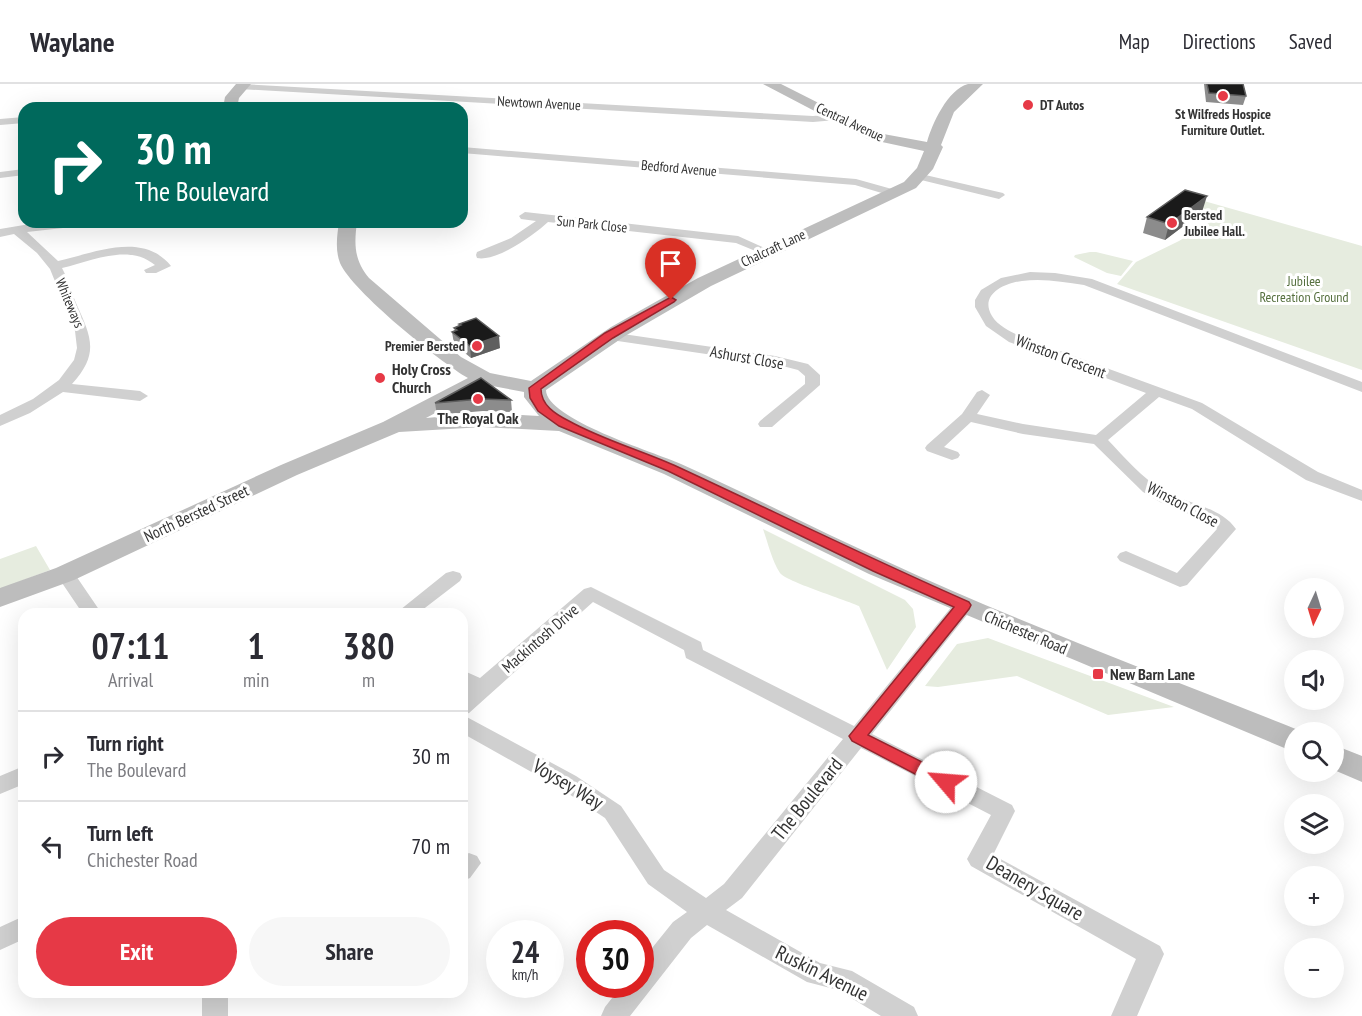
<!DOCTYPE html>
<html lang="en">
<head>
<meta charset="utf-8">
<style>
	:root { --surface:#fff; --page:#f7f7f7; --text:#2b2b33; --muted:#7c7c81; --line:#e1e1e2; --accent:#e63946 }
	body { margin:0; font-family:"PT Sans Narrow",sans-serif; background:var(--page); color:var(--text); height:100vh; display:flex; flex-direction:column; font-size:22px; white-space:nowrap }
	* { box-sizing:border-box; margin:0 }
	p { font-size:20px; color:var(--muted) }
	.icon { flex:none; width:33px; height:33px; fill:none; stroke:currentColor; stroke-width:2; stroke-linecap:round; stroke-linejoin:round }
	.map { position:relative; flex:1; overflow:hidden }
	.side { position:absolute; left:18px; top:524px; width:450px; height:390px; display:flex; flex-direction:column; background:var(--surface); border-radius:18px; box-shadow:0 6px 24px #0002 }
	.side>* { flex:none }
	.banner { position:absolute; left:18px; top:18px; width:450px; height:126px; border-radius:18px; box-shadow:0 6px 24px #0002; background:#00695c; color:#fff; overflow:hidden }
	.needle { width:39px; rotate:184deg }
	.tools { position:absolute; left:1284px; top:494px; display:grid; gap:12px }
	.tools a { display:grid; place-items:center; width:60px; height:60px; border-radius:50%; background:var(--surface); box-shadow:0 6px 24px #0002; font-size:30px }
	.speed { position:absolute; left:486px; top:836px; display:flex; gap:12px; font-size:30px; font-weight:700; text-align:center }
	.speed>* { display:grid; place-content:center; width:78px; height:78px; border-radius:50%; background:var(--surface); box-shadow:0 6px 24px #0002; line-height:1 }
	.speed small { font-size:15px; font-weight:400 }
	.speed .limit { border:9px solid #d22; background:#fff; color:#111 }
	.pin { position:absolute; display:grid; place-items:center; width:51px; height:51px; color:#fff; margin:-62px -26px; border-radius:50% 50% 50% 0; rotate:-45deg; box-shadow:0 0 6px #0007 }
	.pin .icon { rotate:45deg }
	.me { position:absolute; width:66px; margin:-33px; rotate:297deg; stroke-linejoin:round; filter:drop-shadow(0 0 4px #0008) }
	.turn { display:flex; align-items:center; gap:21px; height:126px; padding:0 18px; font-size:27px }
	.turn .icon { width:78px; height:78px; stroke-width:2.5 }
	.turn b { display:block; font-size:42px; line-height:51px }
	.eta { display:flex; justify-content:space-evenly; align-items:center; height:102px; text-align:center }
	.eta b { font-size:36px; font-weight:700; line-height:42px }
	.primary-button { display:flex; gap:12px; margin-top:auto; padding:12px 18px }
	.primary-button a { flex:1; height:69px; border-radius:36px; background:var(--accent); color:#fff; font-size:24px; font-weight:700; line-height:69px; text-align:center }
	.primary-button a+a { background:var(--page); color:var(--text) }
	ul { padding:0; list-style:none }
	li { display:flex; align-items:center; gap:18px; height:90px; padding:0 18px; border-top:2px solid var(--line) }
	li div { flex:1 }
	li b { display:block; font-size:22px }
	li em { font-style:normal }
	header { display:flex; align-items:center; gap:36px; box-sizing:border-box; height:84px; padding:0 30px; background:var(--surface); border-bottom:2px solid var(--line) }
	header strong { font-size:28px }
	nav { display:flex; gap:33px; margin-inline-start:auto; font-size:21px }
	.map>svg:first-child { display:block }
	.green { fill:#e6ecdf }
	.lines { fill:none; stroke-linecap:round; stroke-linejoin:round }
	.street { fill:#d0d0d0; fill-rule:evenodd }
	.secondary { fill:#bdbdbd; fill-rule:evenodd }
	.wall { fill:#8c8c8c }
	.shaded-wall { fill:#5f5f5f }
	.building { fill:#1a1a1a; stroke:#5f5f5f; stroke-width:1.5 }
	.route { fill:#e63946; stroke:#96252e; stroke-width:1.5 }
	.poi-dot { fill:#e63946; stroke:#fff; stroke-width:2 }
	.labels { text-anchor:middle; stroke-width:6; stroke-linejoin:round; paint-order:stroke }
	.far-street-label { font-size:14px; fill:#333; stroke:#fff }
	.far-poi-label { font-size:14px; font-weight:bold; fill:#333; stroke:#fff; text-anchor:start }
	.far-park-label { font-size:14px; fill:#56703f; stroke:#fff }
	.street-label { font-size:16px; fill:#333; stroke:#fff }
	.poi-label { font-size:16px; font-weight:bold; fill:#333; stroke:#fff; text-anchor:start }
	.near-street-label { font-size:20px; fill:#333; stroke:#fff }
</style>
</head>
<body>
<header>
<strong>Waylane</strong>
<nav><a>Map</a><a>Directions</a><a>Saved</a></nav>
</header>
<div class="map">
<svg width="1362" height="932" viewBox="0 0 1362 932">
	<rect width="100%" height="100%" fill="#fff"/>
	<path class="green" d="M1204 117 1362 162V286L1117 200 1136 178 1179 157 1218 133 1209 129 1211 127 1196 122Z
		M1090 168H1096L1133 177 1121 192 1107 189 1074 173 1075 171Z
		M763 445 905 516 913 525 916 543 887 586 859 522C846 516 785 497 780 489 772 477 768 459 763 445Z
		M36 462 50 486 0 505V475Z
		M988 554 1174 623 1108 631 1017 592 938 603 925 602 957 560Z"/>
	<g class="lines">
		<path class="street" d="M242 0 813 32 836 30 841 33 836 36 813 38 239 5V1Z
			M229 20 233 24H176L181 21Z
			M24 33V39L0 41V35Z
			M462 63 856 95 899 107 901 109 895 113 855 101 462 69Z
			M24 85V91L0 94V88Z
			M921 90 1003 109 1005 111 999 115 917 95V91Z
			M525 128 738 152 771 167 765 171 736 159 548 138C534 151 497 178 477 174L476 171 477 168 511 154 536 137 521 135 519 132Z
			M42 138H87L81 142 27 148 58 177C94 169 143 147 171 182L156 189H146L144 186 155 181C129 159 92 177 62 184 68 195 71 207 76 219 91 253 100 269 72 300L140 307 148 312 140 317 63 308 30 329 0 342V331L33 315 59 296 74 276 77 264 75 247 50 185 37 169 14 150 0 153V145Z
			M1030 188 1055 189 1092 195 1362 298V308L1084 201C1063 198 1043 194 1022 197 1004 199 979 211 992 232 998 242 1010 247 1019 252L1202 319 1318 388 1362 406V417L1306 396 1192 325 1159 313 1108 356C1125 374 1142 394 1163 406 1186 420 1220 422 1236 445L1187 501 1180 503 1120 477 1117 473 1120 469 1126 467 1177 489 1217 445 1205 437 1160 418 1143 408 1094 360 1023 350 971 338 944 363 958 368 960 371 958 374 952 376 927 367 925 364 927 361 962 330 977 308 982 306 990 311 977 330 1023 340 1096 351 1146 309 1009 258 986 242 975 223V216L981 206 1001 194Z
			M609 248 775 272 808 280 820 291V301L772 343H760L758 340 760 337 805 300V292L798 286 775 280 604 255 602 252Z
			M65 484 72 486 102 530H83L56 490 58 486Z
			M453 487 460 489 462 493 460 497 417 530H395L446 489Z
			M591 503 701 558 703 566 854 642 957 516 964 515 971 516 973 521 971 526 872 650 1012 721 1015 727 993 771 1160 862 1164 870 1137 932H1111L1136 875 971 782 967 775 991 731 861 664 742 814 726 826 820 879 852 887 914 923 918 932H881L838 906 807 898 707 841 691 854 630 932H601L605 923 623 900H640V879L673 838 687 828 648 800 605 734 560 704 462 649V611L468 605 462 602V586L480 594 584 505ZM593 518 684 566 686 574 843 655 724 800 706 814 664 786 621 722 576 692 463 631 469 629Z
			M24 682V700L0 710V692Z
			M469 769 477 772 481 779 470 794 462 797V772Z
			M24 832V855L0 866V843Z
			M202 908H228V932H202Z"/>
		<path class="secondary" d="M236 0H251L239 14 237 24H223L225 13Z
			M763 0H781L878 49 927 58C932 40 948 5 968 0 972 0 979 0 983 0L954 28 941 61 943 63 933 85 916 104 711 202 625 252 546 306C546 335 654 368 681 380 750 411 817 446 886 477 1022 540 1164 592 1303 648H1294V668L869 490 664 390 559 347 483 343 399 348 297 391 74 496 0 523V504L56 484 281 381 383 338 468 294C440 278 352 207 340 179 335 166 337 152 339 138H357C354 160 354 176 369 194L461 273 490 289 531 297 611 243 698 194 904 98 917 84 924 67 868 55ZM487 301 524 308V313L539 332 483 329 426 334Z
			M1334 661 1362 672V698L1334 686Z"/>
	</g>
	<path class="wall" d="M1204 0H1243L1246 12 1243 21 1206 18Z
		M1202 128 1165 156 1143 149 1147 133Z
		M459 240 500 264 471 274 454 260 452 248 455 247 454 244 459 242Z
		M481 294 511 316 512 328 483 327 437 331 435 319Z"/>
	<path class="shaded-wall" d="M1207 112 1202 128 1165 156 1169 140Z
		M499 252 500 264 471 274 470 262Z"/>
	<path class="building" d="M1207 0H1243L1246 12 1209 9Z
		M1185 106 1207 112 1169 140 1147 133Z
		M476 234 499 252 470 262 452 248 457 246 454 244 461 241 459 240Z
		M481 294 511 316 481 315 435 319Z"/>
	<path class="route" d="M671 213 676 216 674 218 613 254 541 305C541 321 555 330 569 337 603 356 643 367 678 383 775 428 871 475 969 518L971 521 969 525 868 651 952 693 954 698 952 703 946 705 940 703 852 657 849 652 954 523 873 487 668 387 559 342 538 327 530 314 529 304 605 249Z"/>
	<g class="poi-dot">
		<circle cx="1223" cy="12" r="6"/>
		<circle cx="1028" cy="21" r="6"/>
		<circle cx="1172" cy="139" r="6"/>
		<circle cx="477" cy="262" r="6"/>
		<circle cx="380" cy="294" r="6"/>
		<circle cx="478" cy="315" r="6"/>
		<rect x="1092" y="584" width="12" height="12" rx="3"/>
	</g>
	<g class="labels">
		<g class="far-street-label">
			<text transform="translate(539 19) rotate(3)" y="5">Newtown Avenue</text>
			<text transform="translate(850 38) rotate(25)" y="5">Central Avenue</text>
			<text transform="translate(679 84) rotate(5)" y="5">Bedford Avenue</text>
			<text transform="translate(592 140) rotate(6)" y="5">Sun Park Close</text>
			<text transform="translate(773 164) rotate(-25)" y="5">Chalcraft Lane</text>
			<text transform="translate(70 219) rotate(67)" y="5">Whiteways</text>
		</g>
		<g class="far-poi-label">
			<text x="1040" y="26">DT Autos</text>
			<text x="1223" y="35" text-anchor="middle">St Wilfreds Hospice<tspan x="1223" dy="16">Furniture Outlet.</tspan></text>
			<text x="1184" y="136">Bersted<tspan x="1184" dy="16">Jubilee Hall.</tspan></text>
			<text x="465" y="267" text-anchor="end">Premier Bersted</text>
		</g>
		<g class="far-park-label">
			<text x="1304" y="202">Jubilee<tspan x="1304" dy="16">Recreation Ground</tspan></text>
		</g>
		<g class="street-label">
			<text transform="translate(1061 272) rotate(21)" y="6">Winston Crescent</text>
			<text transform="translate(747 273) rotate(10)" y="6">Ashurst Close</text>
			<text transform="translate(1183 420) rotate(28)" y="6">Winston Close</text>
			<text transform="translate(196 429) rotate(-25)" y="6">North Bersted Street</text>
			<text transform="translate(1026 548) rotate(23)" y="6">Chichester Road</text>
			<text transform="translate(540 554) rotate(-41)" y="6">Mackintosh Drive</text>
		</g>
		<g class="poi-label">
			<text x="392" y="291">Holy Cross<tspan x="392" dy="18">Church</tspan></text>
			<text x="478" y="340" text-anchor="middle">The Royal Oak</text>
			<text x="1110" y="596">New Barn Lane</text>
		</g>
		<g class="near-street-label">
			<text transform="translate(568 700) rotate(31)" y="7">Voysey Way</text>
			<text transform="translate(807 715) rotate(-51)" y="7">The Boulevard</text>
			<text transform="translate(1035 804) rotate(30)" y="7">Deanery Square</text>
			<text transform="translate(822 889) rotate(26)" y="7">Ruskin Avenue</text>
		</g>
	</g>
</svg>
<div class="tools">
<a><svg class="needle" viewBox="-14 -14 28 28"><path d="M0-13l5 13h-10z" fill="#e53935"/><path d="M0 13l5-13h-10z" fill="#7c7c81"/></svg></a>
<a><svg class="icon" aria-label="sound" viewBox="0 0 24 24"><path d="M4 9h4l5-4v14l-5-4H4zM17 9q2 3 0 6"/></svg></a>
<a><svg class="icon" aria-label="search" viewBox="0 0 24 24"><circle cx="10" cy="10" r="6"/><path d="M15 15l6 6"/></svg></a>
<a><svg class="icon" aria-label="layers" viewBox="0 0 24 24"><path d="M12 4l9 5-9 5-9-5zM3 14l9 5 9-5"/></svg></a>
<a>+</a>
<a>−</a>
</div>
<div class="speed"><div>24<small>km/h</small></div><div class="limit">30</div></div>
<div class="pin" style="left:671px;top:216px;background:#d93025"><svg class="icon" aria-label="arrive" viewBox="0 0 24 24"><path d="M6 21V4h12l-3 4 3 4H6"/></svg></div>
<svg class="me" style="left:946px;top:698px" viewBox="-20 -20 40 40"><circle r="19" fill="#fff"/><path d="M0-13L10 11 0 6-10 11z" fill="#e63946"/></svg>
<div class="banner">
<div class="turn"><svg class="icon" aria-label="right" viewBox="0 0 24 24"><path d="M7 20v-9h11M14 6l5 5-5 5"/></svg><div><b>30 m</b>The Boulevard</div></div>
</div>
<section class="side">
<div class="eta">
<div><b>07:11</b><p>Arrival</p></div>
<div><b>1</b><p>min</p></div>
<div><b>380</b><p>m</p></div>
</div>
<ul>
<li><svg class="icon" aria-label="right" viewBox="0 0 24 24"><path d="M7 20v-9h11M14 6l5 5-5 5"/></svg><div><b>Turn right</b><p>The Boulevard</p></div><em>30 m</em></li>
<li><svg class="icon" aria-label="left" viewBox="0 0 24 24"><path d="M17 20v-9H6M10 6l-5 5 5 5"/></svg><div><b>Turn left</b><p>Chichester Road</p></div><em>70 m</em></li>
</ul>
<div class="primary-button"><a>Exit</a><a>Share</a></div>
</section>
</div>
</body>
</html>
